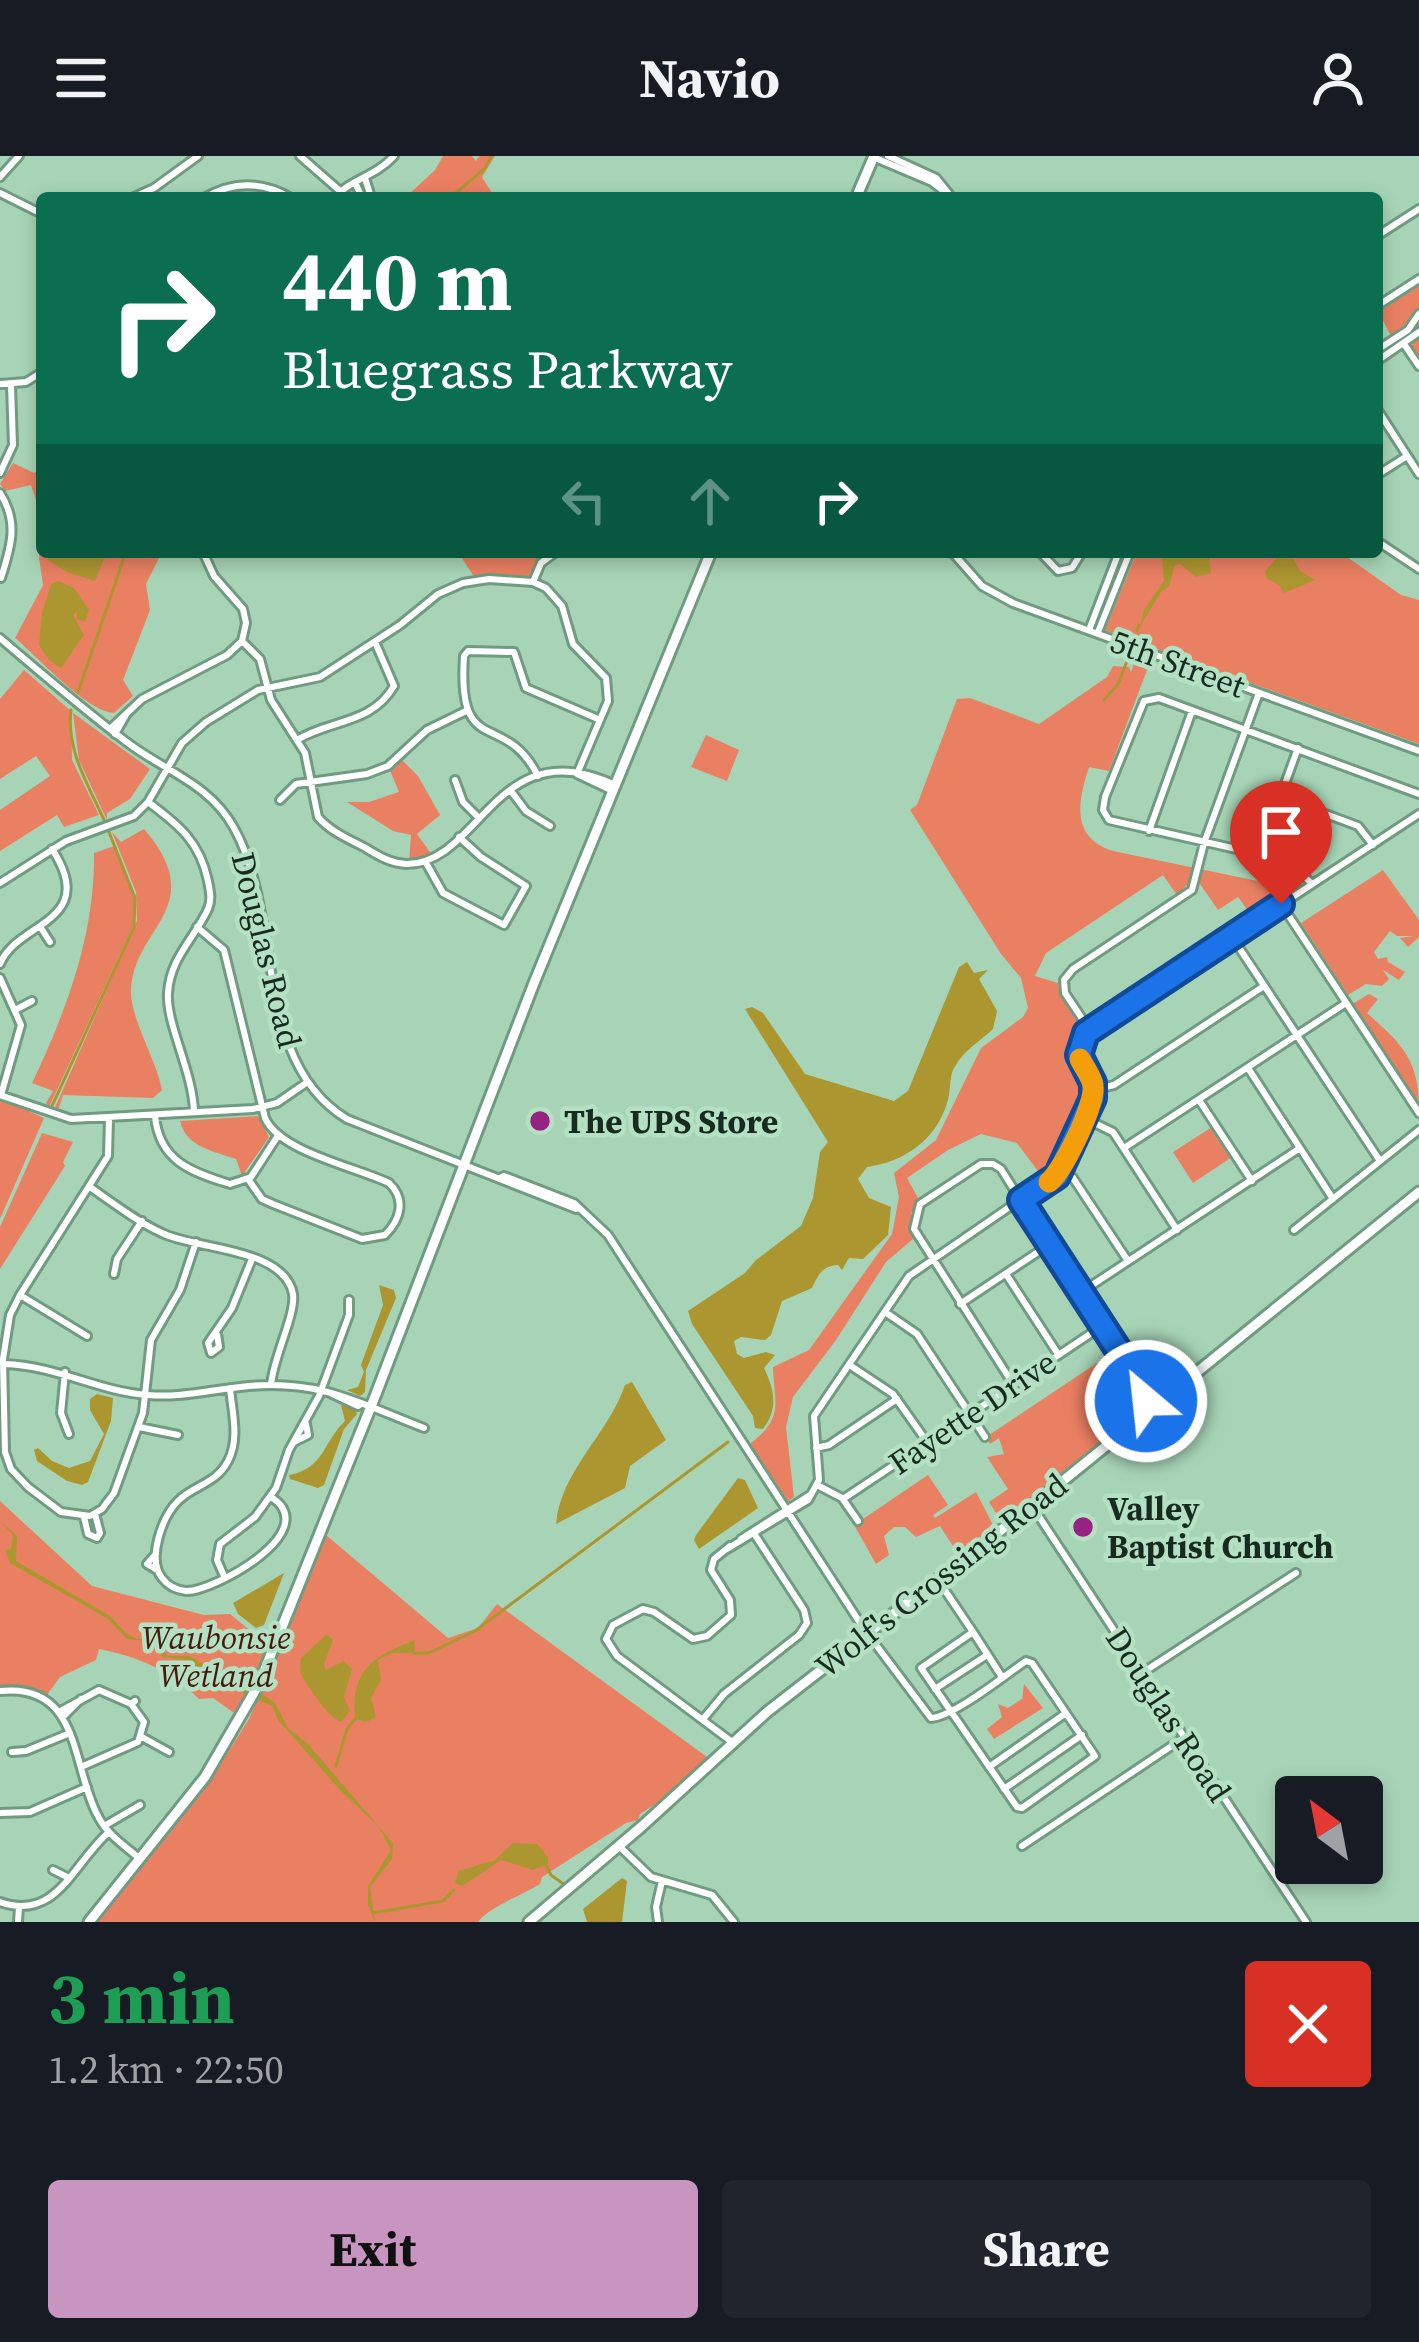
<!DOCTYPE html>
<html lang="en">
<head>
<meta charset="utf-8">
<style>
	:root { --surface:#171b24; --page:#20242c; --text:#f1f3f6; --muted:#9ea1a6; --accent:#c895c1 }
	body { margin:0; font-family:"Source Serif 4",serif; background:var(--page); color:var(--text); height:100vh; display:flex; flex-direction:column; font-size:45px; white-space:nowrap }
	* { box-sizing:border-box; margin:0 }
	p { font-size:39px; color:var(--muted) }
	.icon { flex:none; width:66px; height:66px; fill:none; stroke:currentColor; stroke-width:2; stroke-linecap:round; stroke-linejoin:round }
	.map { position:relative; height:1766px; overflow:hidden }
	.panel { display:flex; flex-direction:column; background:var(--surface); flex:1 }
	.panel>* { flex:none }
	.guide { position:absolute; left:36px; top:36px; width:1347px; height:366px; border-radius:12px; box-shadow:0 6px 18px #0003; background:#0b6e4f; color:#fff; overflow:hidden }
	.needle { width:78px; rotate:328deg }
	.controls { position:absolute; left:1275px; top:1620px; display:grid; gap:24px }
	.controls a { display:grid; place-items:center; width:108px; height:108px; border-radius:12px; background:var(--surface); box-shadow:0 6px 18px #0003; font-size:60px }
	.pin { position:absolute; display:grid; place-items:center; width:102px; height:102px; color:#fff; margin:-123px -51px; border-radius:50% 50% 50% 0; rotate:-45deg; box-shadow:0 0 12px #0007 }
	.pin .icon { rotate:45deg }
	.me { position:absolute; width:132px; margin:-66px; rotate:332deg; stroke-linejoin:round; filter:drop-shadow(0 0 9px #0008) }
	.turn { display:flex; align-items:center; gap:42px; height:252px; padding:0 48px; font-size:54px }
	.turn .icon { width:156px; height:156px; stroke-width:2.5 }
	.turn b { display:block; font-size:84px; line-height:102px }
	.lanes { display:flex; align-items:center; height:114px; padding:0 48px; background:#0003; justify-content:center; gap:60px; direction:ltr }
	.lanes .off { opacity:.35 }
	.round { display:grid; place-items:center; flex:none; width:126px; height:126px; border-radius:12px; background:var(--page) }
	.head { display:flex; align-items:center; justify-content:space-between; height:204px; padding:0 48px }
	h1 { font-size:72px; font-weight:700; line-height:90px; color:#1e9e55 }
	.button { display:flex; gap:24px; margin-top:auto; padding:24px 48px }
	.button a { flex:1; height:138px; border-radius:12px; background:var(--accent); color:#111; font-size:48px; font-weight:700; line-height:138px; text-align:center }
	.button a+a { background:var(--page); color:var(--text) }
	header { display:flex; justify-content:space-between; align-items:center; height:156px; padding:0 48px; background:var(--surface); font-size:54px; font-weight:700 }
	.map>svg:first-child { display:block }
	.green { fill:#ea8062 }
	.water { fill:#ac9630 }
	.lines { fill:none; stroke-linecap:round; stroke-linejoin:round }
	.stream { stroke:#ac9630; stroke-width:3 }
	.minor-casing { stroke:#709b80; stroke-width:12 }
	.major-casing { stroke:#709b80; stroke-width:15 }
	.minor { stroke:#fff; stroke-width:6 }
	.major { stroke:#fff; stroke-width:9 }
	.route-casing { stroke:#114b97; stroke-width:30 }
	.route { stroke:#1a73e8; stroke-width:21 }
	.slow { stroke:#f59e0b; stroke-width:21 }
	.poi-dot { fill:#962381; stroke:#b4e1c4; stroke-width:4.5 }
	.labels { text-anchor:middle; stroke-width:9; stroke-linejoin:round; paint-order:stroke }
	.street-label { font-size:33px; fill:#192b20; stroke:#b4e1c4 }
	.poi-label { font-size:33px; font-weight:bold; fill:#192b20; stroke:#b4e1c4; text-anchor:start }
	.park-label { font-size:33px; font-style:italic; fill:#481b0e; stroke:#b4e1c4 }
</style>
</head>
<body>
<header><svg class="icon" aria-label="menu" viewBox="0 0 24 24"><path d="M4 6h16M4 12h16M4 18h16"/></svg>Navio<svg class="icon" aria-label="person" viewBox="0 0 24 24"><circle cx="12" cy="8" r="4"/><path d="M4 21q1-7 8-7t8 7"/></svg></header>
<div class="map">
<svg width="1419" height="1766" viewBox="0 0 1419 1766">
	<rect width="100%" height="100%" fill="#a7d4b7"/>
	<path class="green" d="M443 0H472L476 5 479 0H495L482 21 495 42H405L435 14Z
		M1419 126V205L1403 175 1392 182 1377 153Z
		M13 307 34 317 42 311V396H162L146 428 150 454 123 524 133 540 114 557C86 555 39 502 15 482L43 429 39 402 41 359 31 329 5 335 0 328Z
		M458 396H546L529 420 473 419Z
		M1137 396H1340L1401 439 1419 444V588L1105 474Z
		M1136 501 1150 506 1109 615 1089 611C1078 645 1070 681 1113 695L1272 728 1277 708 1294 715 1304 726 1252 760 1238 741 1218 754 1200 728 1190 726 1177 739 1163 719 1046 797 1035 820 1058 827 1061 841 1082 873 1073 898 1088 932 1053 1015 1043 1022 1017 987 981 978 948 994 907 1022 919 1044 911 1057 913 1083 886 1106 836 1184 793 1241 786 1271 794 1341 788 1345 750 1288C785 1261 774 1247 773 1211L809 1194 892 1078 899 1041 894 1017 936 984 981 892 1023 861 1028 852 1021 822 1001 798 910 654 917 649 957 543 970 542 1039 568 1107 521 1113 510 1129 511 1131 516Z
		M24 514 71 555 72 604 99 659 64 671 57 659 0 695V654L50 620 36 600 0 623V543Z
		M73 557 150 613 130 643 107 657V664L79 604Z
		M706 579 739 594 727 625 691 611Z
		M401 603 418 620 440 659 417 678 432 699 409 705 411 679 393 675 347 646H369L399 636 389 612Z
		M144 673C212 752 131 772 131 836 131 864 157 905 162 934L153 942 63 939 59 952 54 954 137 765 136 736 112 676 121 686Z
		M114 690 134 743V768L49 951 46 947 53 935 32 927C67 854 95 778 94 697Z
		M1383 714 1419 764V781L1408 791 1400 782 1414 780H1397L1390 775 1374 796 1378 803 1387 801 1388 806 1405 816 1399 824 1383 814 1389 823 1382 830 1366 828 1348 839 1301 767Z
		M1369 838 1378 843 1367 857C1403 889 1419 904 1419 954L1353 854 1354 847Z
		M0 942 44 962 0 1063Z
		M258 960 269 981 242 1020 236 1003C213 995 186 991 180 965Z
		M1212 971 1232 1001 1193 1027 1173 996Z
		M42 977 73 986 63 1006 65 1010 0 1113V1071Z
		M1109 1199 1140 1255 1054 1327 999 1362 989 1346 1008 1333 987 1301 1004 1298 999 1282 990 1288 986 1281Z
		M928 1319 948 1349 933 1359 935 1362 976 1336 994 1371 958 1398 940 1370 916 1381 905 1371H894L884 1380 889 1399 876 1408 854 1369Z
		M0 1345 92 1430 204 1459 230 1458 269 1490 237 1559 213 1542 199 1543C171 1514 138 1501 99 1493L96 1504 60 1521 47 1539 27 1531 0 1530Z
		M326 1379 448 1482 478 1472 497 1448 707 1601 671 1638 640 1658 638 1664 626 1667 542 1721 540 1728C522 1739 488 1752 478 1766H98L206 1631 249 1563Z
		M1024 1528 1043 1552 994 1583 987 1573 1002 1561 998 1548 1008 1552 1022 1543Z"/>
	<path class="water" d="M48 396H107L95 425 67 416 48 404Z
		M1167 396H1208L1211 417 1196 421 1180 408 1175 409 1169 430 1161 436 1140 470 1144 454 1164 425 1162 403Z
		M1277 402 1294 403 1300 415 1316 424 1284 437 1279 429 1267 423 1265 415Z
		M58 425 74 432 89 454 85 466 77 463V456L73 459 84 479 61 512 49 504 39 489 42 457 51 428Z
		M967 806 974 817 988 814 979 823 997 855 993 873C978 887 964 894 954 912 949 920 951 937 947 947 936 984 904 1006 867 1011L858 1023 869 1042 891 1051 888 1079 863 1103 849 1102 842 1114 838 1109C821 1110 818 1120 812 1132L782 1145 771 1179 765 1184 741 1181 734 1185 737 1198 744 1202 766 1196 775 1199 764 1212C774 1233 779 1252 763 1273L755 1272 753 1260 692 1168 688 1155 745 1117 756 1104 801 1070 813 1042 820 996 828 986 745 853 752 851 763 857 805 918 894 945 908 935 959 811Z
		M379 1129 394 1134 396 1142 366 1214 365 1236 360 1240 347 1234 358 1231 364 1216 361 1209 383 1149Z
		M632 1226 666 1284 630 1310 625 1332 556 1368C561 1314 608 1279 625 1229Z
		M97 1238 113 1242 111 1265 88 1326 82 1329 67 1325 37 1305 34 1294 38 1292 52 1305 69 1312 90 1305 104 1278 90 1254V1243Z
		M341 1249 355 1253 357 1258 344 1273 324 1329 318 1332 290 1323 289 1319C324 1313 323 1286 345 1265Z
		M738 1322 745 1324 758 1352 699 1393 694 1384 696 1379Z
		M0 1365 17 1380 16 1405 110 1460 127 1478 137 1483 157 1482 167 1500H190L210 1512 220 1513 232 1527 249 1529 275 1547 288 1572 308 1588 393 1687 392 1703 370 1731 375 1766 368 1749V1730L391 1694 379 1671 341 1635 278 1564 272 1550 230 1531 221 1516H206L188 1504 162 1501 157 1486 127 1483 108 1463 10 1407 5 1394 11 1393 13 1379Z
		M284 1417 264 1469 256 1472 238 1458 233 1447Z
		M327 1478 333 1484 324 1508 326 1514 344 1505 352 1513 344 1541 350 1555 341 1566C327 1561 307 1529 300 1516L301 1502Z
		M415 1484 414 1497H392L378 1504 381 1524 371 1542 376 1561 366 1566 355 1563C350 1513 374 1500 415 1484Z
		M513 1687 537 1688 548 1701V1708L533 1714 501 1704 462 1730 455 1727 459 1714C472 1713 481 1706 494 1705Z
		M622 1722 627 1725 622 1766H587L583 1753Z"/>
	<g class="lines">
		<path class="stream" d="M450 42 485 12 491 0
			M1137 475 1139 469
			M78 536 126 396
			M1104 544 1118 528 1127 505
			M71 554C66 595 89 630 105 666
			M52 950 134 771 135 742 109 676
			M414 1497H429L475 1475 728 1286
			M336 1610 347 1573 355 1563
			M546 1709 551 1719 565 1729
			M373 1757 443 1745 454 1734"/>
		<g class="minor-casing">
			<path id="minor" d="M300 0 340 35
				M888 0 936 22 949 38
				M873 1 932 26 949 39
				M0 21 19 0
				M365 22 370 38 367 42
				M355 26 362 42
				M0 37 42 58
				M132 42 154 32 198 0
				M204 42C233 25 262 25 291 42
				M236 42H263
				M334 42C351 23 376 20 394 0
				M1377 80 1419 53
				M1377 150 1419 123
				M1404 188 1419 210
				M1377 194 1408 174 1419 158
				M1377 205 1419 176
				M0 228 26 226 42 216
				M1377 253 1419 318
				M0 317 13 289 11 229
				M1377 319 1407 300
				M0 337C19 366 11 391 1 422
				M1377 385 1419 413
				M952 396 982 430 1013 447 1419 595
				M1040 396 1058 415 1072 412 1082 396
				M533 426 541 407 556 396
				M1089 474 1119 396
				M1098 476 1130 396
				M0 482C42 518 84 554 128 587 165 615 210 628 234 672 283 759 252 906 347 963L576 1053
				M242 485 260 503 271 544 305 597 318 661C330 675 348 683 364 691 377 699 391 708 407 708 480 708 497 573 615 629
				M110 573 142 543 227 499 242 485 246 467 243 453 214 420 203 396
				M115 578 127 557
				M297 584C331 563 371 569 394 530L375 486
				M577 618 613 635
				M538 620C504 552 457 605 464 500L468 495 514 496 526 532 598 563
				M455 624 463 646 478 661
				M511 635 526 655 550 670
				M1280 641 1358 670 1373 689
				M280 644 296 628 367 618 388 610 427 574 466 555
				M148 646C179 669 200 686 208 725 210 735 212 744 208 753 194 783 170 802 168 837 166 868 193 916 194 956
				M1149 675 1192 555
				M1259 699 1298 592
				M425 705 443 737 504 769 526 730 481 701 459 681
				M0 727 66 685 134 660 148 646 182 587 206 566 258 534 320 521 400 469 438 438 463 427 489 423 533 426 546 432 562 450 573 488 606 522 608 545 577 618
				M1312 728 1289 705 1109 664 1103 654 1105 641 1144 545 1159 542 1419 638
				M1281 748 1419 957
				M197 771 224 794 265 962C280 996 356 1011 389 1027 406 1043 401 1063 385 1079L362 1083 273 1048 262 1043 248 1023
				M41 772 50 786
				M1232 781 1380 1005
				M0 808C17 765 100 767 52 693
				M0 822 21 869 1 939
				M17 853 32 845
				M1089 873 1065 837 1064 824 1073 813 1192 734 1204 687 1259 537
				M1248 912 1333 1043
				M1094 934 1114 929 1264 830
				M0 939 71 963 253 953 277 947 306 927
				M1199 944 1252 1025
				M155 960C159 1004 190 1016 230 1028L251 1021 277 981
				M109 962 108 1000 20 1139 10 1159 3 1203 5 1296 11 1313 28 1331 61 1356 90 1360 102 1353 114 1337 143 1257 151 1184 180 1134 196 1086
				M1084 962 1113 976 1177 1074
				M1124 992 1346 847
				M1061 1013 1073 1022 1128 1105
				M500 1022 504 1020 574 1047 608 1079 864 1473 931 1562C953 1561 1004 1520 1026 1505L1032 1507 1095 1600 1022 1652 1017 1651 921 1512 973 1476 1002 1521
				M90 1031C113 1047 136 1065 162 1077 196 1094 284 1091 293 1138 296 1158 273 1202 271 1229
				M1294 1074 1419 974
				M114 1118 117 1103 142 1065
				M1006 1118 1058 1198
				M1080 1137 1300 992
				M20 1139 87 1180
				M960 1148 1050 1088
				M888 1158 917 1178 985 1281
				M217 1178 219 1191 211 1197 208 1187 232 1152 252 1103
				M4 1208C59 1210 96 1235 148 1239 182 1242 214 1233 249 1230 321 1224 359 1247 424 1272
				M851 1210 893 1238 927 1286
				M65 1216 61 1257 69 1278
				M1136 1225 1154 1249
				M1013 1228 914 1073 920 1048 981 1008H993L1001 1013 1151 1252
				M230 1232C232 1256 240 1282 228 1305 216 1328 194 1329 178 1345 162 1361 147 1403 162 1422 168 1430 176 1434 186 1435 213 1436 325 1375 271 1341
				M328 1236 358 1250 361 1248
				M139 1271 178 1279
				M294 1286 308 1279 306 1268
				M816 1292 829 1289 897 1243
				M817 1329 842 1342 858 1365
				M843 1343 1102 1170
				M1032 1350 1306 1766
				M84 1361 88 1378 97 1382 100 1377 95 1358
				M741 1383 810 1339
				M730 1390 714 1403 711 1414 730 1444 731 1459 707 1480 693 1483 654 1456 643 1453 613 1469 606 1483 617 1500 732 1586
				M727 1393 808 1344 819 1324 814 1260 909 1120 1059 1017 1094 938 1091 922 1079 899 1086 877 1419 658
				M155 1399 147 1408 157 1414
				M224 1420 217 1404 220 1388 255 1361 276 1332 289 1294 319 1240 349 1159V1144
				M938 1424 973 1476
				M1142 1517 1296 1417
				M935 1533 987 1499
				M0 1535C82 1526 71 1613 99 1662 108 1679 125 1690 139 1702
				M59 1556 99 1534 131 1548 135 1545
				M63 1561 81 1543
				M704 1562 724 1538 799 1479 807 1467 804 1454 755 1379
				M142 1581 169 1596
				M12 1596 26 1595 70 1577
				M81 1611 138 1586 144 1566 131 1548
				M989 1611 1066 1557
				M1004 1633 1082 1579
				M0 1657 30 1656 87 1631
				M104 1670 140 1649
				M619 1690 651 1721 712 1739 734 1766
				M1022 1690 1185 1581
				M53 1714 69 1722
				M0 1746C57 1766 73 1707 109 1676
				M18 1766 19 1751
				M658 1766 656 1751 662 1725"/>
		</g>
		<g class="major-casing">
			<path id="major" d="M856 42 874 0
				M89 1766 205 1621 259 1528 374 1243 534 827 711 396
				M529 1766 641 1671 767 1556 1032 1350 1419 1036"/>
		</g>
		<use href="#minor" class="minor"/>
		<use href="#major" class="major"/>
	</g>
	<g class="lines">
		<g class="route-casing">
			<path id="route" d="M1146 1245 1151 1252 1154 1249 1021 1044 1057 1020 1093 942V927L1079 899 1086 877 1281 748"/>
		</g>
		<use href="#route" class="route"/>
		<path class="slow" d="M1049 1026C1063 1015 1096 947 1093 930 1092 920 1084 912 1080 903"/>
	</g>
	<g class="poi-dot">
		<circle cx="540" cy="965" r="12"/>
		<circle cx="1083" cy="1371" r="12"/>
	</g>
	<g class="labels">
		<g class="street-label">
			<text transform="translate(1178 507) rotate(20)" y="12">5th Street</text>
			<text transform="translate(267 794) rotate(76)" y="12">Douglas Road</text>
			<text transform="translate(972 1256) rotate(-34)" y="12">Fayette Drive</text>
			<text transform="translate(941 1419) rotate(-38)" y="12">Wolf's Crossing Road</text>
			<text transform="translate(1169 1558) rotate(57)" y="12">Douglas Road</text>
		</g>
		<g class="poi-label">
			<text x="564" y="977">The UPS Store</text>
			<text x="1107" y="1364">Valley<tspan x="1107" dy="38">Baptist Church</tspan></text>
		</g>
		<g class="park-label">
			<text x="216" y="1493">Waubonsie<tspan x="216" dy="38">Wetland</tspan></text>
		</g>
	</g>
</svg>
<div class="controls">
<a><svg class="needle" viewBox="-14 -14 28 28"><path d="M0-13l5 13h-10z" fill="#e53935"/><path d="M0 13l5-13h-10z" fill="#9ea1a6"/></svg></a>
</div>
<div class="pin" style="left:1281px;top:748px;background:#d93025"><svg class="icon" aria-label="arrive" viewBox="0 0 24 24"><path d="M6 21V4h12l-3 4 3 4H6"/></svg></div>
<svg class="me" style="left:1146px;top:1245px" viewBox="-20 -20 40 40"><circle r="17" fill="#1a73e8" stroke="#fff" stroke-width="3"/><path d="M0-11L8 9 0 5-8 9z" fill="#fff"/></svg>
<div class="guide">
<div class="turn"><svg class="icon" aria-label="right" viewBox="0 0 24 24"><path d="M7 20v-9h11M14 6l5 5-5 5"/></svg><div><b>440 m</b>Bluegrass Parkway</div></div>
<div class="lanes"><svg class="icon off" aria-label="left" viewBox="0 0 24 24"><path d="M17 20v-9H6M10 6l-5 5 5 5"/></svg><svg class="icon off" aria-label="ahead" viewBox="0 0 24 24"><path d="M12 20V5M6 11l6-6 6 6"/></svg><svg class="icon" aria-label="right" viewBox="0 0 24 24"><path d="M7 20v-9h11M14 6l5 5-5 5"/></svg></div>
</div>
</div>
<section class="panel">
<div class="head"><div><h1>3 min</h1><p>1.2 km · 22:50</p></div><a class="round" style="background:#d93025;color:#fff"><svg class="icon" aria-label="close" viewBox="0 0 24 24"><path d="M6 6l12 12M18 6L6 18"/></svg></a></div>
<div class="button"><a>Exit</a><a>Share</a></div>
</section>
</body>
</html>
